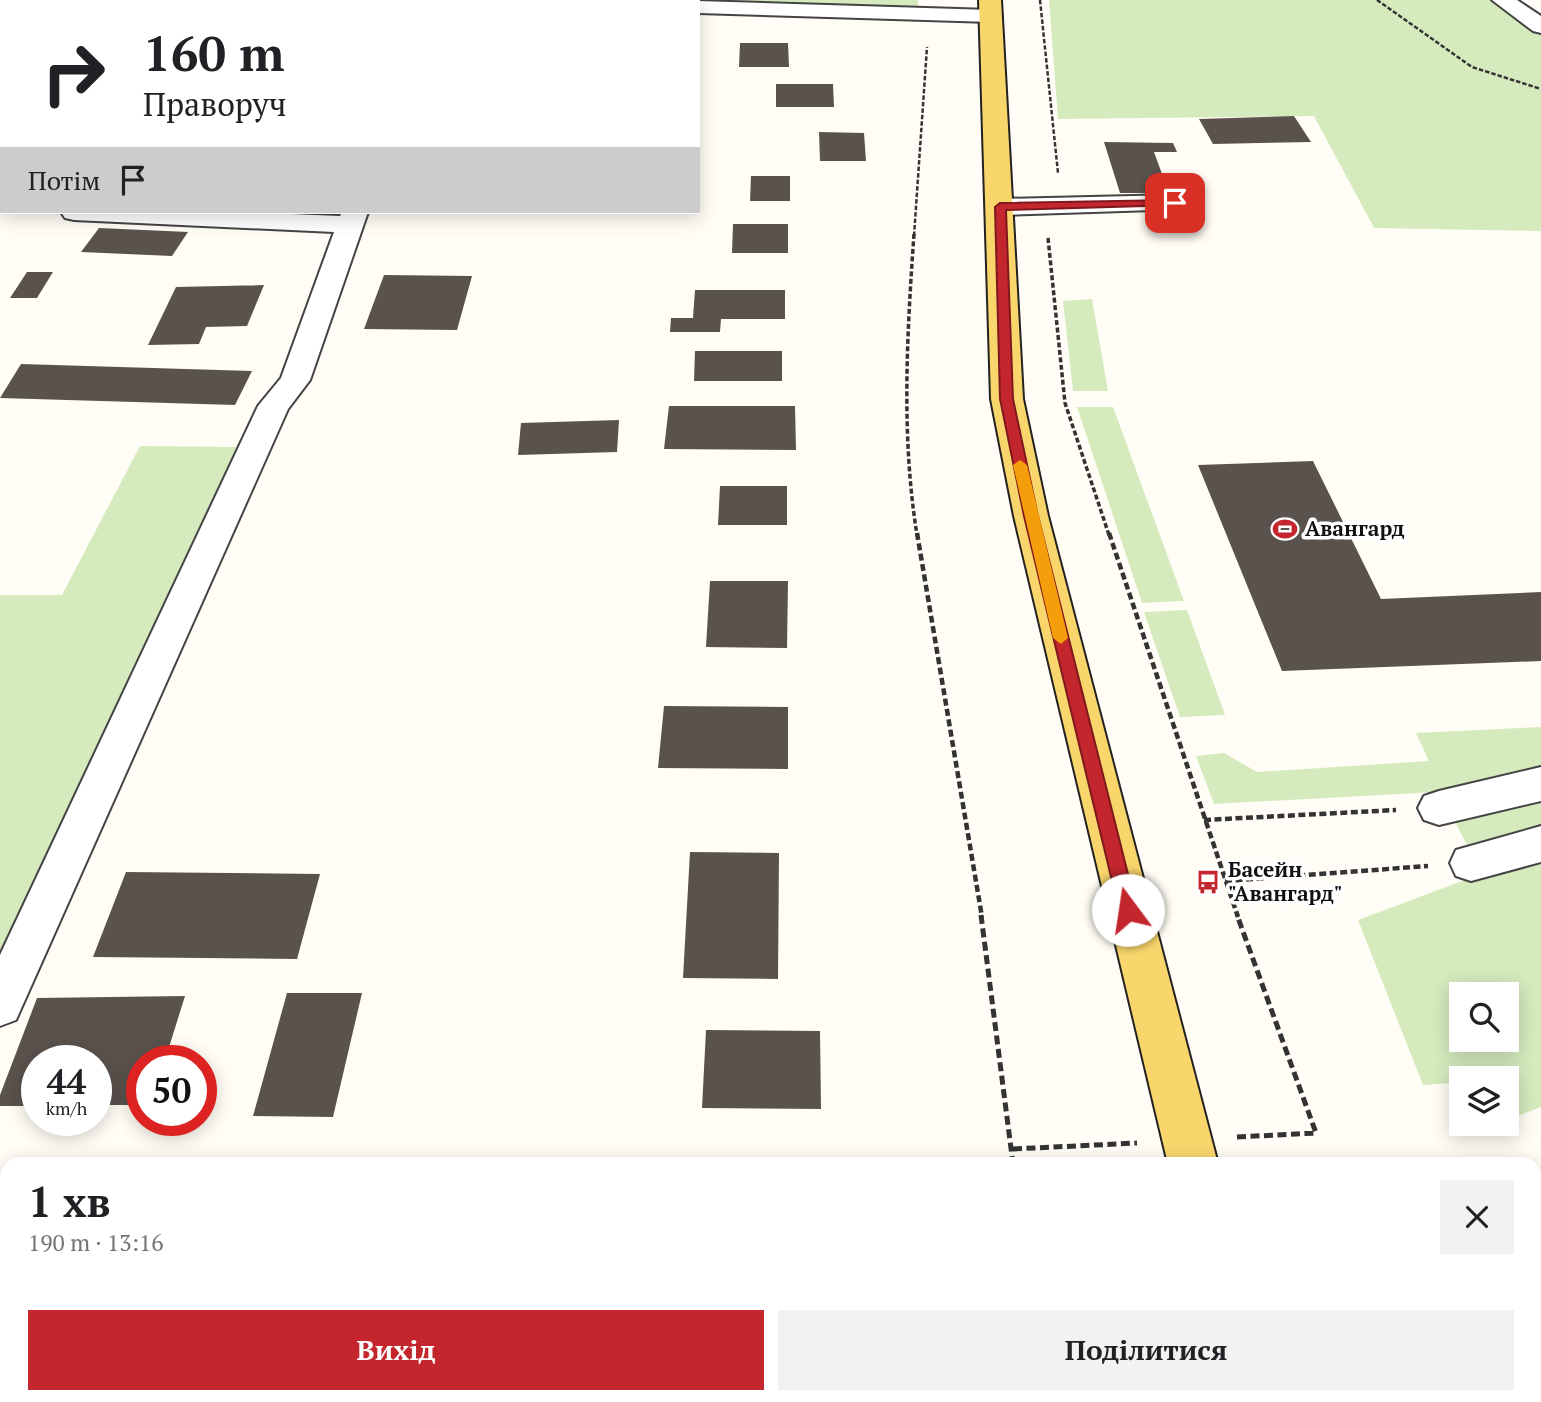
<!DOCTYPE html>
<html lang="uk">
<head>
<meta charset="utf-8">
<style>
	:root { --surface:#fff; --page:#f2f2f2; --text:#202124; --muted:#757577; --accent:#c4262e }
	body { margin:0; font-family:"PT Serif",serif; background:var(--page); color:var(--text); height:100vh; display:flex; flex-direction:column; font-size:26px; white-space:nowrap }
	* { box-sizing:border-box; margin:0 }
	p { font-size:23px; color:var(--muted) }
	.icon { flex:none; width:38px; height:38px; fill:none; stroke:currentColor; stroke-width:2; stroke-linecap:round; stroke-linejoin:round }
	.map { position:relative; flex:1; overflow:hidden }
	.sheet { position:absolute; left:0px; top:1157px; width:1542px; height:247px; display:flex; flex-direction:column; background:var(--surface); border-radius:21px 21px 0 0; box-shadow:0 4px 18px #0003 }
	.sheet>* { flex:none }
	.top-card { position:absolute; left:0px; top:0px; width:700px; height:214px; box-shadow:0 4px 18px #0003; background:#fff; color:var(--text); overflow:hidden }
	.fabs { position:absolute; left:1449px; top:982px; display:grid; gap:14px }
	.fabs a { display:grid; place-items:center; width:70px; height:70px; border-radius:0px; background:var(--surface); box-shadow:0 4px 18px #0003; font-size:35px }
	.speed { position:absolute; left:21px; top:1045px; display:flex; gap:14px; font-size:35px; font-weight:700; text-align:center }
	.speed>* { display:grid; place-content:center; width:91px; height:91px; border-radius:50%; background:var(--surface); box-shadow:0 4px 18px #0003; line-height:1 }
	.speed small { font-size:18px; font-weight:400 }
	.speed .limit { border:10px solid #d22; background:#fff; color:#111 }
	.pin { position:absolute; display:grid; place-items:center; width:60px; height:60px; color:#fff; margin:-30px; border-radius:14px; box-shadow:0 4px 10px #0006 }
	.me { position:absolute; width:77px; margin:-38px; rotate:346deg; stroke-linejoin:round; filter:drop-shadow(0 0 5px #0008) }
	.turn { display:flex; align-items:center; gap:24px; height:147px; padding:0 28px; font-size:32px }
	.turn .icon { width:91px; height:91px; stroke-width:2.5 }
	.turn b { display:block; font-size:49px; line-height:60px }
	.then { display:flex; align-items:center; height:66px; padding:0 28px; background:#0003; gap:14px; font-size:26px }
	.round { display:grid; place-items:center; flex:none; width:74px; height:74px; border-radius:0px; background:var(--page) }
	.overview { display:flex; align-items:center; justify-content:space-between; height:119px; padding:0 28px }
	h1 { font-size:42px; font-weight:800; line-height:52px }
	.button { display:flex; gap:14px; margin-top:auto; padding:14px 28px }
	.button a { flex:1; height:80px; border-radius:0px; background:var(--accent); color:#fff; font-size:28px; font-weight:800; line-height:80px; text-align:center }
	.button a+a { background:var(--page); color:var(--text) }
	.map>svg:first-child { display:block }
	.green { fill:#d5ebbd; fill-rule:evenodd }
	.building { fill:#5a524d }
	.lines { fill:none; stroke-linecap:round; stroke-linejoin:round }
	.minor-casing { stroke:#444; stroke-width:4 }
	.major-casing { stroke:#222; stroke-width:4 }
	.path-far3 { stroke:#333; stroke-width:2.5; stroke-dasharray:4.5 2; stroke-linecap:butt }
	.path-far2 { stroke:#333; stroke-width:3.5; stroke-dasharray:5 2.5; stroke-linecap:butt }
	.path-far1 { stroke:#333; stroke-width:4.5; stroke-dasharray:7 3.5; stroke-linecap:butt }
	.path { stroke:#333; stroke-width:5; stroke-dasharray:9 4.5; stroke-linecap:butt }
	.minor { fill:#fff; fill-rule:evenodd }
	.major { fill:#f9d66b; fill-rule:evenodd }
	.route { fill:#c4262e; stroke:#7f191e; stroke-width:2 }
	.slow { fill:#f59e0b }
	.labels { text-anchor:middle; stroke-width:7; stroke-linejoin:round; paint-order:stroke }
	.poi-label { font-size:21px; font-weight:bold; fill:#111; stroke:#fff; text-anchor:start }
</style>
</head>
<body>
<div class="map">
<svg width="1541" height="1402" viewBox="0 0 1541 1402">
	<rect width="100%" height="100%" fill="#fffdf5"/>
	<path class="green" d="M482 0H918V10L698 2Z
		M1049 0H1497L1541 31V231L1374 228 1314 116 1058 119Z
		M1092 299 1108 391H1073L1063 301Z
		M1077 407H1113L1184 601 1142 603Z
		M140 446 237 447 0 981V595H62Z
		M1187 610 1225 715 1180 717 1144 612Z
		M1541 727V771L1454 791 1214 804 1196 756 1224 753 1257 772 1429 761 1416 733Z
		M1541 801V828L1467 845 1454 820Z
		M1541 855V1107L1507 1120V1078H1461V1104L1451 1083 1423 1085 1358 920 1518 860ZM1461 994H1507V1040H1461Z"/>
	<path class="building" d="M740 43H788L789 67H739Z
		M776 84H833L834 107H776Z
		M1294 116 1311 142 1213 144 1199 119Z
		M819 132 864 133 866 161H820Z
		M1104 142 1173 143 1177 152H1154L1169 193H1120Z
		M751 176H790V201H750Z
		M733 224H788V253H732Z
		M99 228 188 232 172 256 81 252Z
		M27 272H53L37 298H10Z
		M384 275 472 276 457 330 364 329Z
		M264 285 247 326 206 327 199 344 148 345 176 287Z
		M695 290H785V319H721L720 332H670L671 318H693Z
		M695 351H782V381H694Z
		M21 364 252 371 235 405 0 398Z
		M669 406H795L796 450 664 449Z
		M619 420 617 452 518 455 521 423Z
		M1313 461 1381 599 1541 592V661L1282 671 1198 465Z
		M720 486H787V525H718Z
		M710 581H788L787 648 706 647Z
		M664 706 788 707V769L658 768Z
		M690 852 779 853 778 979 683 978Z
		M126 872 320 874 297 959 93 957Z
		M287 993H362L333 1117 253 1116Z
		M185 996 165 1060H142V1105H96V1060H37V1106H0V1095L37 998Z
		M706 1030 820 1031 821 1109 702 1108Z"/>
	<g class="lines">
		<g class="minor-casing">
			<path id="minor" d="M136 0H158L135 2Z
				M302 0H392L393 2H304Z
				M1492 0H1517L1541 16V33L1533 31Z
				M698 1 991 10 1002 16 991 22 698 13V2H693Z
				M1175 195 1184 197 1188 203 1184 209 1000 215 991 213 987 207 991 201 1000 199Z
				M61 212H239L340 216 342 212H368L310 380 288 409 16 1020 0 1026V955L258 406 281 378 334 232 74 220 65 218Z
				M1541 767V801L1439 825 1424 820 1418 808 1424 796 1439 791Z
				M1541 826V862L1471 881 1456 876 1450 863 1456 850Z"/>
		</g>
		<g class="major-casing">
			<path id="major" d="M979 0H1001L1023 399 1048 516 1218 1164H1168L1014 516 991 399Z
				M1541 1181V1232L1535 1235V1183Z
				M0 1233H7V1285H0Z
				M1223 1396H1279L1280 1402H1224Z"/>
		</g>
		<path class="path-far3" d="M1040 0 1058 173
			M1377 0 1472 67 1541 89
			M914 236 927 47"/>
		<path class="path-far2" d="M914 234C907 334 901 436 917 535
			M1048 238 1065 403 1109 535"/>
		<path class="path-far1" d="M917 533 982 917
			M1109 533 1238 917
			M1204 820 1396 810
			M1225 881 1428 866"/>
		<path class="path" d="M981 915 1013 1164
			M1237 1137 1316 1133 1237 915
			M1013 1149 1137 1143
			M1056 1396 1057 1402
			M1435 1396V1402"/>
		<use href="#minor" class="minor"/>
		<use href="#major" class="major"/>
	</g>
	<path class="route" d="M1175 200 1179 201V205L1006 210 1013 399 1038 516 1137 910 1134 916 1128 918 1121 916 1119 910 1024 516 1000 399 995 207 1000 203Z"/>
	<path class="slow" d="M1020 460 1027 465 1068 638 1061 644 1053 638 1013 465Z"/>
	<defs>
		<g id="stadium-bare" transform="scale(1.89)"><path d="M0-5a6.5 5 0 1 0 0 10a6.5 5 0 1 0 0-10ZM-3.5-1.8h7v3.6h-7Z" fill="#c4262e" stroke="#fff" stroke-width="2.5" paint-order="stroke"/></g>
		<g id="bus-bare" transform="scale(1.89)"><path d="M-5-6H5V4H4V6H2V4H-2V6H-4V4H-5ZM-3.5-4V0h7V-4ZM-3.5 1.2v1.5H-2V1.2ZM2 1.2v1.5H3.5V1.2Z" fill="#c4262e" stroke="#fff" stroke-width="2.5" paint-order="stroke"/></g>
	</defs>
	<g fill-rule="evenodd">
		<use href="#stadium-bare" x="1285" y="529"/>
		<use href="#bus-bare" x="1208" y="882"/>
	</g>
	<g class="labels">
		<g class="poi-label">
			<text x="1305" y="536">Авангард</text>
			<text x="1228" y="877">Басейн<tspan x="1228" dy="24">"Авангард"</tspan></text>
		</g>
	</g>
</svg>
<div class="fabs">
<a><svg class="icon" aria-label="search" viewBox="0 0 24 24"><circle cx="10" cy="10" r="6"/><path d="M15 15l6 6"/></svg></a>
<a><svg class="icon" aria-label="layers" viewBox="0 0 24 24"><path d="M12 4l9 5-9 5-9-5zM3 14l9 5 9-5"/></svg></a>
</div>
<div class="speed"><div>44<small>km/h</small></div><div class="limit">50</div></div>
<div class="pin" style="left:1175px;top:203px;background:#d93025"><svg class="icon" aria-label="arrive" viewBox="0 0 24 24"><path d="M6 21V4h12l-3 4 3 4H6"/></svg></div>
<svg class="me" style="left:1128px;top:910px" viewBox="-20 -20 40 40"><circle r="19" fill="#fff"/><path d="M0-13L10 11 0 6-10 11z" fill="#c4262e"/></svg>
<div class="top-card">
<div class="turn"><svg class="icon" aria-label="right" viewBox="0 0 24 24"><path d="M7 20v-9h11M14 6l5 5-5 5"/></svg><div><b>160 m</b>Праворуч</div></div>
<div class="then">Потім<svg class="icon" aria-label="arrive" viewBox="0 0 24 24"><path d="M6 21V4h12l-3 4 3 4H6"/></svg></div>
</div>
<section class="sheet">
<div class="overview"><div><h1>1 хв</h1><p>190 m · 13:16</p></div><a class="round"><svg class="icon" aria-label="close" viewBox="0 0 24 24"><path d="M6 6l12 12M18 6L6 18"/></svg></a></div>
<div class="button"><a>Вихід</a><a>Поділитися</a></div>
</section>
</div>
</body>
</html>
